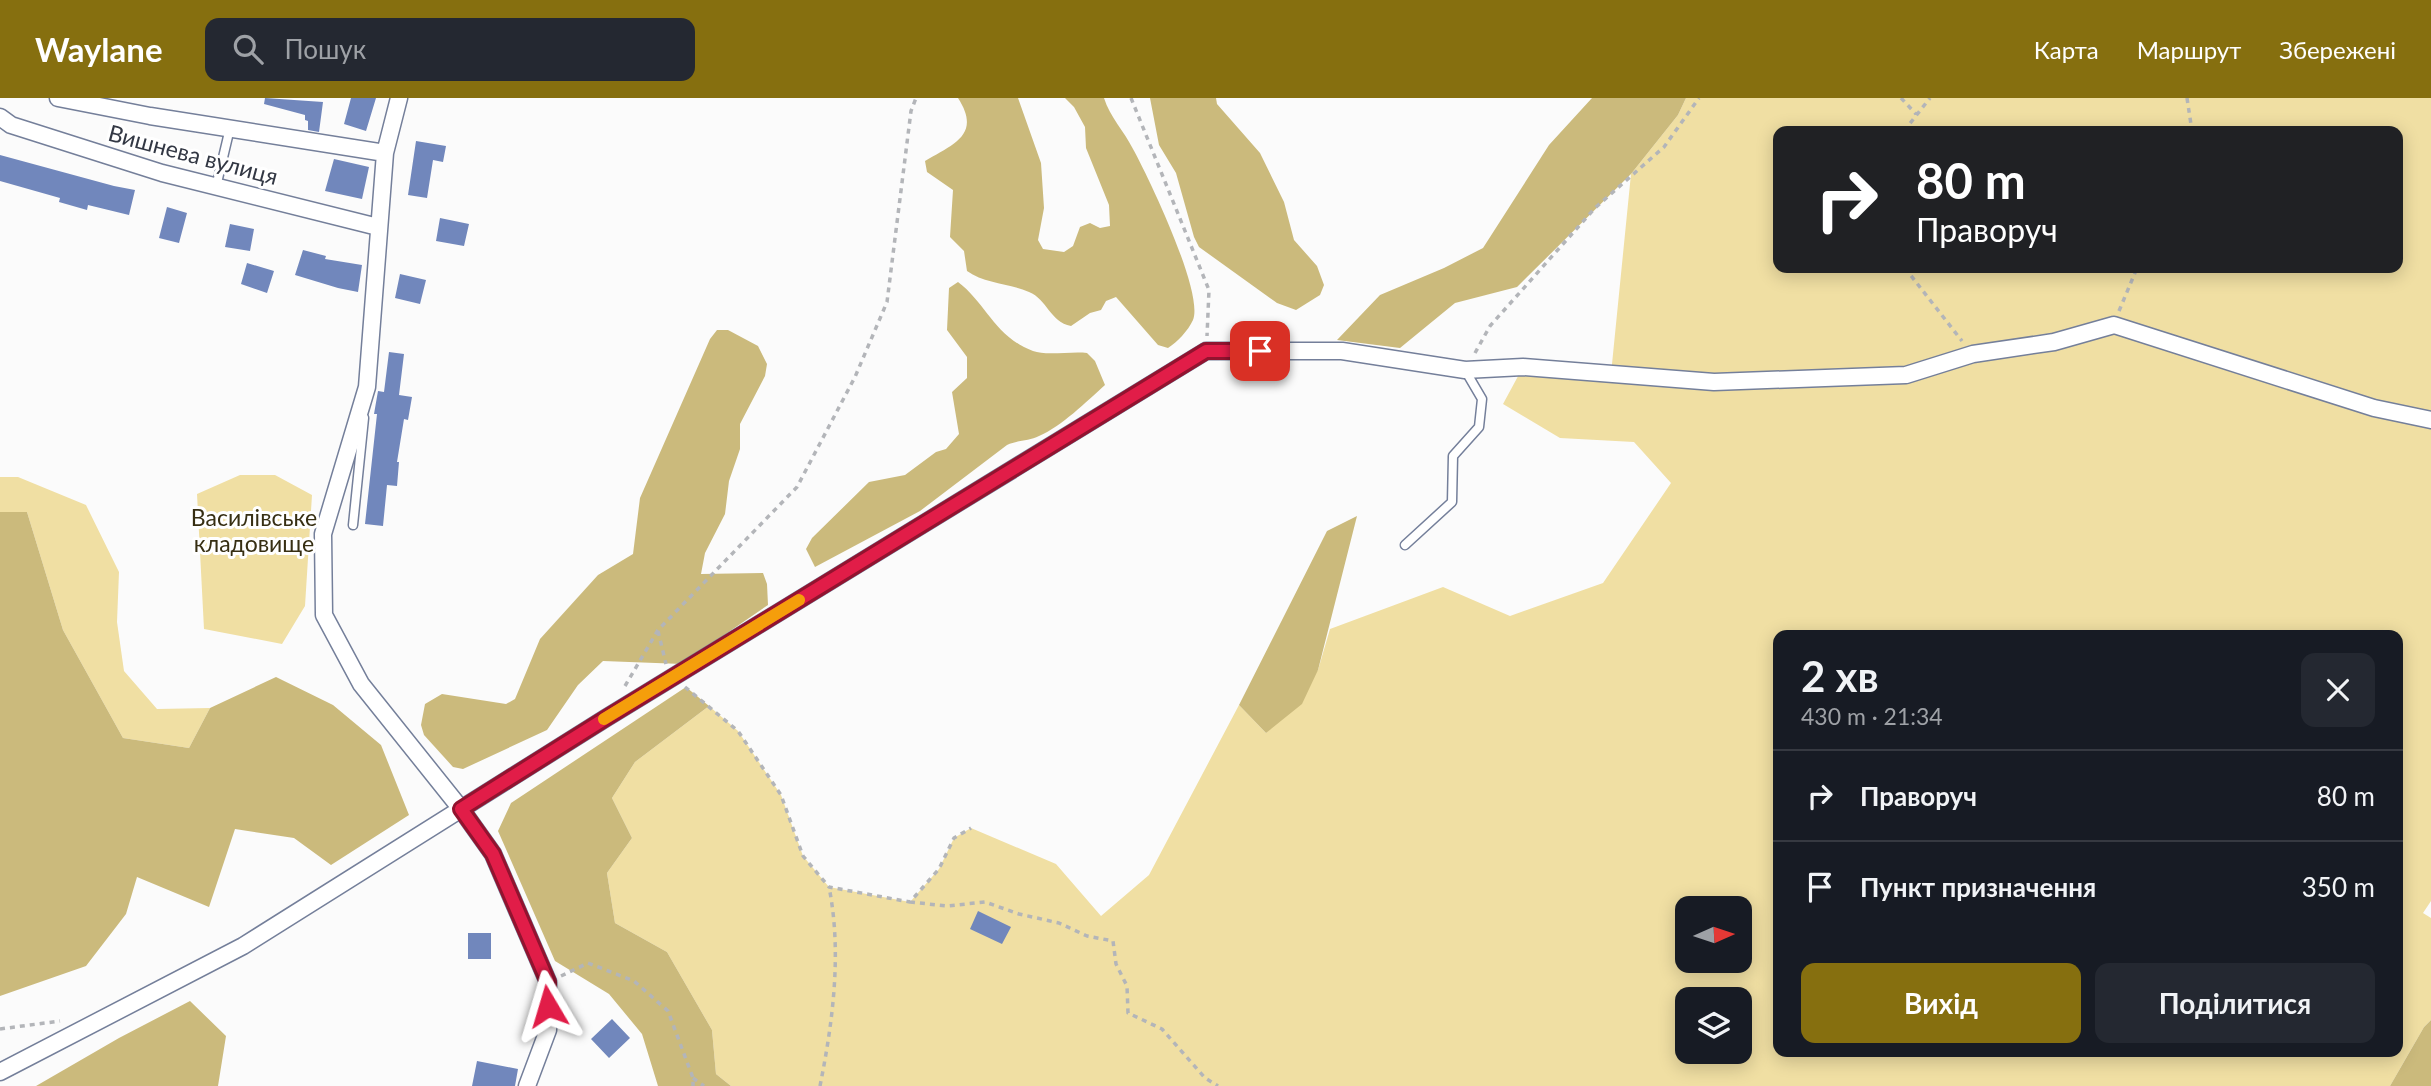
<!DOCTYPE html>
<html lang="uk">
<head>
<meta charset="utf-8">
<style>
	:root { --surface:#171b24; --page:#242831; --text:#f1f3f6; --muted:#9ea1a6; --line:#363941; --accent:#866f0f }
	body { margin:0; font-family:Lato,sans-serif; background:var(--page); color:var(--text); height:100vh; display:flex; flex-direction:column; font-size:26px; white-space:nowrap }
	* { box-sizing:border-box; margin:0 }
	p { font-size:23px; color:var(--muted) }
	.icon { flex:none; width:38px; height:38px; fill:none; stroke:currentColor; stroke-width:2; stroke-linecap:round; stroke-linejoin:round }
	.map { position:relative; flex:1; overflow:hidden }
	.panel { position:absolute; left:1773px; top:532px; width:630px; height:427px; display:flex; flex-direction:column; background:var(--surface); border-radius:14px; box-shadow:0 4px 18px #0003 }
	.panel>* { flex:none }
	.hud { position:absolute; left:1773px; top:28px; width:630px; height:147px; border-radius:14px; box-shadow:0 4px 18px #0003; background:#202124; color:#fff; overflow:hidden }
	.needle { width:46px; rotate:87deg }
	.buttons { position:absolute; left:1675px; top:798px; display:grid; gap:14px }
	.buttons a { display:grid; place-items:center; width:77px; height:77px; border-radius:14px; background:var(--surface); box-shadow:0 4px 18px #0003; font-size:35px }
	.pin { position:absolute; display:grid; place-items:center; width:60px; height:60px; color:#fff; margin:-30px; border-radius:14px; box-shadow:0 4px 10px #0006 }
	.me { position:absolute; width:77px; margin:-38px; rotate:353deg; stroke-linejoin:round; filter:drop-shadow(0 0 5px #0008) }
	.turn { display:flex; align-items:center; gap:24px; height:147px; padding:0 28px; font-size:32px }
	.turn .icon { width:91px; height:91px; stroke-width:2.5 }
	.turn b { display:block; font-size:49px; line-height:60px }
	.round { display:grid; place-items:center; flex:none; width:74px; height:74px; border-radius:14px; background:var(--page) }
	.overview { display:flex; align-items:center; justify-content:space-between; height:119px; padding:0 28px }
	h1 { font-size:42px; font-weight:700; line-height:52px }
	.action { display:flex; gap:14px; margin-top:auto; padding:14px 28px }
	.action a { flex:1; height:80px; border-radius:14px; background:var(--accent); color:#fff; font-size:28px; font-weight:700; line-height:80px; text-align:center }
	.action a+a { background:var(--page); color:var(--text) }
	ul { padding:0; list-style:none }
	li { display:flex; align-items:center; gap:21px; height:91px; padding:0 28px; border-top:2px solid var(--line) }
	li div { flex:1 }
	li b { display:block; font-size:26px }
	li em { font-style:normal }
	header { display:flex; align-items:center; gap:42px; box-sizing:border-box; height:98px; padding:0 35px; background:var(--accent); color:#fff }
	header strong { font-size:33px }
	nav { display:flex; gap:38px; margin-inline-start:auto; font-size:24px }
	.search { width:490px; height:63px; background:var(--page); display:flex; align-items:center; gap:18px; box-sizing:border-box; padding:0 24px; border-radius:14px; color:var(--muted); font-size:26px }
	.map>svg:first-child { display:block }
	.green { fill:#f0dfa3; fill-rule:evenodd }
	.forest { fill:#cbba7c }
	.building { fill:#7187bc }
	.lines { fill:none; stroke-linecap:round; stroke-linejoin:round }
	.lane-casing { stroke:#747f9a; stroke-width:11 }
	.street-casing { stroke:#747f9a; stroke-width:19 }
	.path { stroke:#b3b5b9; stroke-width:3.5; stroke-dasharray:5 5; stroke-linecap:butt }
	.lane { stroke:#fff; stroke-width:8 }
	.street { stroke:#fff; stroke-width:16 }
	.route-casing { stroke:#92132f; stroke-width:18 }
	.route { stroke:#e11d48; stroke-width:12 }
	.slow { stroke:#f59e0b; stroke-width:12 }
	.labels { text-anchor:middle; stroke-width:6; stroke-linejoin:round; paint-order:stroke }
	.street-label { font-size:23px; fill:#333844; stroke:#fff }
	.park-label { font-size:23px; fill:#372f13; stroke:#fff }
</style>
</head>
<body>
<header>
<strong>Waylane</strong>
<div class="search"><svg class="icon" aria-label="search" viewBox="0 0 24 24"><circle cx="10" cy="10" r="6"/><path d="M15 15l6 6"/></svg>Пошук</div>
<nav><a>Карта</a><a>Маршрут</a><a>Збережені</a></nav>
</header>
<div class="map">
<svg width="2431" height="988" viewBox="0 0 2431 988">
	<rect width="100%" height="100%" fill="#fbfbfb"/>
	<path class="green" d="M1686 0H2431V803L2423 815 2431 820V922L2424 929 2390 988H731L716 976 712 932 667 854 615 825 607 775 632 740 612 700 635 664 709 608 738 633 781 697 803 758 829 789 910 804 939 771 954 740 971 730 1056 766 1101 818 1149 777 1239 607 1266 635 1318 572 1330 531 1443 489 1510 518 1603 485 1671 385 1634 344 1560 340 1503 306 1523 269 1611 276 1631 76 1678 17ZM1778 33H2398V170H1778ZM1778 537H2398V954H1778ZM1687 810H1740V863H1687ZM1687 901H1740V954H1687Z
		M240 377H275L312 397 305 508 282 546 204 531 197 396Z
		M0 379H18L86 407 119 474 117 524 124 573 157 611 210 610 189 650 123 640 63 532 27 414H0Z"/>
	<path class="forest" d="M958 0H1018L1041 65 1044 110 1038 142 1043 151 1064 154 1073 148 1080 129 1090 125 1100 130 1110 128 1109 107 1086 50 1085 29 1074 9 1065 0H1104C1110 19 1124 33 1133 51 1149 80 1204 195 1193 222 1188 233 1177 244 1168 250L1158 247 1116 199 1106 203 1101 212 1090 215 1071 228C1050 224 1047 201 1029 194 1009 185 985 186 967 173L964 153 950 139 953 92 927 74 925 63C953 46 982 37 958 0Z
		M1150 0H1216L1217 6 1260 55 1284 104 1294 142 1317 168 1324 187 1320 197 1296 212 1277 205 1199 149 1194 139 1176 75 1159 47Z
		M1592 0H1686L1678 17 1631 76 1517 189 1455 205 1400 250 1337 242 1380 197 1444 170 1483 150 1549 47Z
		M958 184C986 205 995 239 1033 253 1046 258 1072 253 1087 255L1095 263 1105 287C1086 304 1062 328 1039 338 1029 343 1018 342 1007 347L920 413 815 469 806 451 812 440 869 384 905 377 936 354 946 351 959 336 952 294 967 280V259L947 232 949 190Z
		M717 232H728L758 248 767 266 765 278 740 326V351L729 383 725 416 705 455 701 476 763 475 767 486 768 507 682 566 603 563 578 587 547 632 463 671 453 669 424 637 421 627 425 606 442 596 506 606 515 601 540 541 598 477 633 456 640 400 710 241Z
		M0 414H27L63 532 123 640 189 650 210 610 276 579 333 607 381 647 409 717 331 767 294 740 235 731 209 809 137 779 126 816 86 868 0 898Z
		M1357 418 1318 572 1302 606 1266 635 1239 607 1327 433Z
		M686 589 709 608 635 664 612 700 632 740 607 775 615 825 667 854 712 932 716 976 731 988H658L642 936 609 896 555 863 498 733 511 705Z
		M190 903 226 938 218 988H36L119 940Z
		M2431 922V988H2390L2424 929Z"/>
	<path class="building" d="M265 0 323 4 319 34 308 32V23L305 22V17L264 6Z
		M351 0H376L366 33 344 26Z
		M416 43 446 48 443 64 433 62 427 100 408 97Z
		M0 57 114 88 135 92 129 117 88 107 87 112 59 104 60 100 0 83Z
		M334 61 369 69 362 101 325 93Z
		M167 109 187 115 179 145 159 140Z
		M440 120 469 126 464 148 436 143Z
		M230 126 254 131 250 153 225 149Z
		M303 152 326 158 325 161 362 167 358 194 338 190 295 177Z
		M247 165 274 173 267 195 241 186Z
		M400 176 426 182 420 206 395 200Z
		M389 254 404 256 399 297 412 299 408 322 404 321 397 364H399L397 388 387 387 383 428 365 426 377 316H374L378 293 384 294Z
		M978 813 1011 829 1002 846 970 831Z
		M468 835H491V861H468Z
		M612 921 630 940 609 960 591 941Z
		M477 963 518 971 515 988H472Z"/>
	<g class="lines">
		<g class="lane-casing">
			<path id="lane" d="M216 89 230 30
				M353 427 364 320
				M1405 447 1452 404 1453 358 1479 329 1482 301 1465 272"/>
		</g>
		<g class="street-casing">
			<path id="street" d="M58 0 150 18 385 55
				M399 0 385 55 367 289 323 436 324 517 361 586 461 711 493 756 548 884V932L527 988
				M0 19 11 27 162 75 378 129
				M0 974 243 848 606 620 1206 253H1342L1465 272 1523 269 1714 284 1906 277 1973 256 2054 244 2114 227 2374 310 2431 322"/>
		</g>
		<path class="path" d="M1131 0 1209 192 1207 238
			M1901 0 1916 16
			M2187 0 2192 33
			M1904 33 1930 0
			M1905 170 1962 243
			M2119 213 2137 170
			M1475 255 1490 228 1595 110 1664 49 1699 0
			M658 533 666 566
			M625 588 658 532 797 389 855 279 887 204 911 13 916 0
			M685 589 738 633 781 697 803 758 829 789 910 804 939 771 954 740 971 730
			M910 804 947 808 985 804 1019 816 1059 825 1087 838 1113 843 1116 866 1127 888 1128 915 1162 931 1205 980 1218 988
			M561 878 588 865 634 883 668 913 693 980V988
			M0 931 60 923
			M693 980 704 988
			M820 988C833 923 842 854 829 789"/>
		<use href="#lane" class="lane"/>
		<use href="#street" class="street"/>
	</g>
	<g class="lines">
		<g class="route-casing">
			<path id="route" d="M548 908V884L493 756 461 711 606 620 1206 253H1260"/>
		</g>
		<use href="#route" class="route"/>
		<path class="slow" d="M604 621 799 502"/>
	</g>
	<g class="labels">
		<g class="street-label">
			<text transform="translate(193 57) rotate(15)" y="8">Вишнева вулиця</text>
		</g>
		<g class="park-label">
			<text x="254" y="428">Василівське<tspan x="254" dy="26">кладовище</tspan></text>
		</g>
	</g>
</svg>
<div class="buttons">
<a><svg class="needle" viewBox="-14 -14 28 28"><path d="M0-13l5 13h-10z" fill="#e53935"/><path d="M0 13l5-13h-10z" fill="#9ea1a6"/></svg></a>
<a><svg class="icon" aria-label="layers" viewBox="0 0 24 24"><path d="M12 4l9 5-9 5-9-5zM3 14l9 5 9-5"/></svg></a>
</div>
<div class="pin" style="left:1260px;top:253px;background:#d93025"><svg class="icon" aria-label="arrive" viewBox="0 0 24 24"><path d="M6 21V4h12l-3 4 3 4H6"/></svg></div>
<svg class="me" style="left:548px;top:908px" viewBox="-20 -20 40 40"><path d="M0-17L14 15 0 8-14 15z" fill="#e11d48" stroke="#fff" stroke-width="4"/></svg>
<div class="hud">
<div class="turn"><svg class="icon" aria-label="right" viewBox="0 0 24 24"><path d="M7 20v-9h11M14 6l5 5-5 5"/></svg><div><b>80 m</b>Праворуч</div></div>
</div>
<section class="panel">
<div class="overview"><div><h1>2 хв</h1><p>430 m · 21:34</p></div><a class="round"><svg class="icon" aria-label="close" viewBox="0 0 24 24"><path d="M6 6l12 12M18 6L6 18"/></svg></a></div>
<ul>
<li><svg class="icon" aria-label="right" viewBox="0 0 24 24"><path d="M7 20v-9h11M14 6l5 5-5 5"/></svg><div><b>Праворуч</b></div><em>80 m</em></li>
<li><svg class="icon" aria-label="arrive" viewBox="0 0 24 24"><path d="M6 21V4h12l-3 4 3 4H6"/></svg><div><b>Пункт призначення</b></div><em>350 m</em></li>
</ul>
<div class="action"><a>Вихід</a><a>Поділитися</a></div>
</section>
</div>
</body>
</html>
